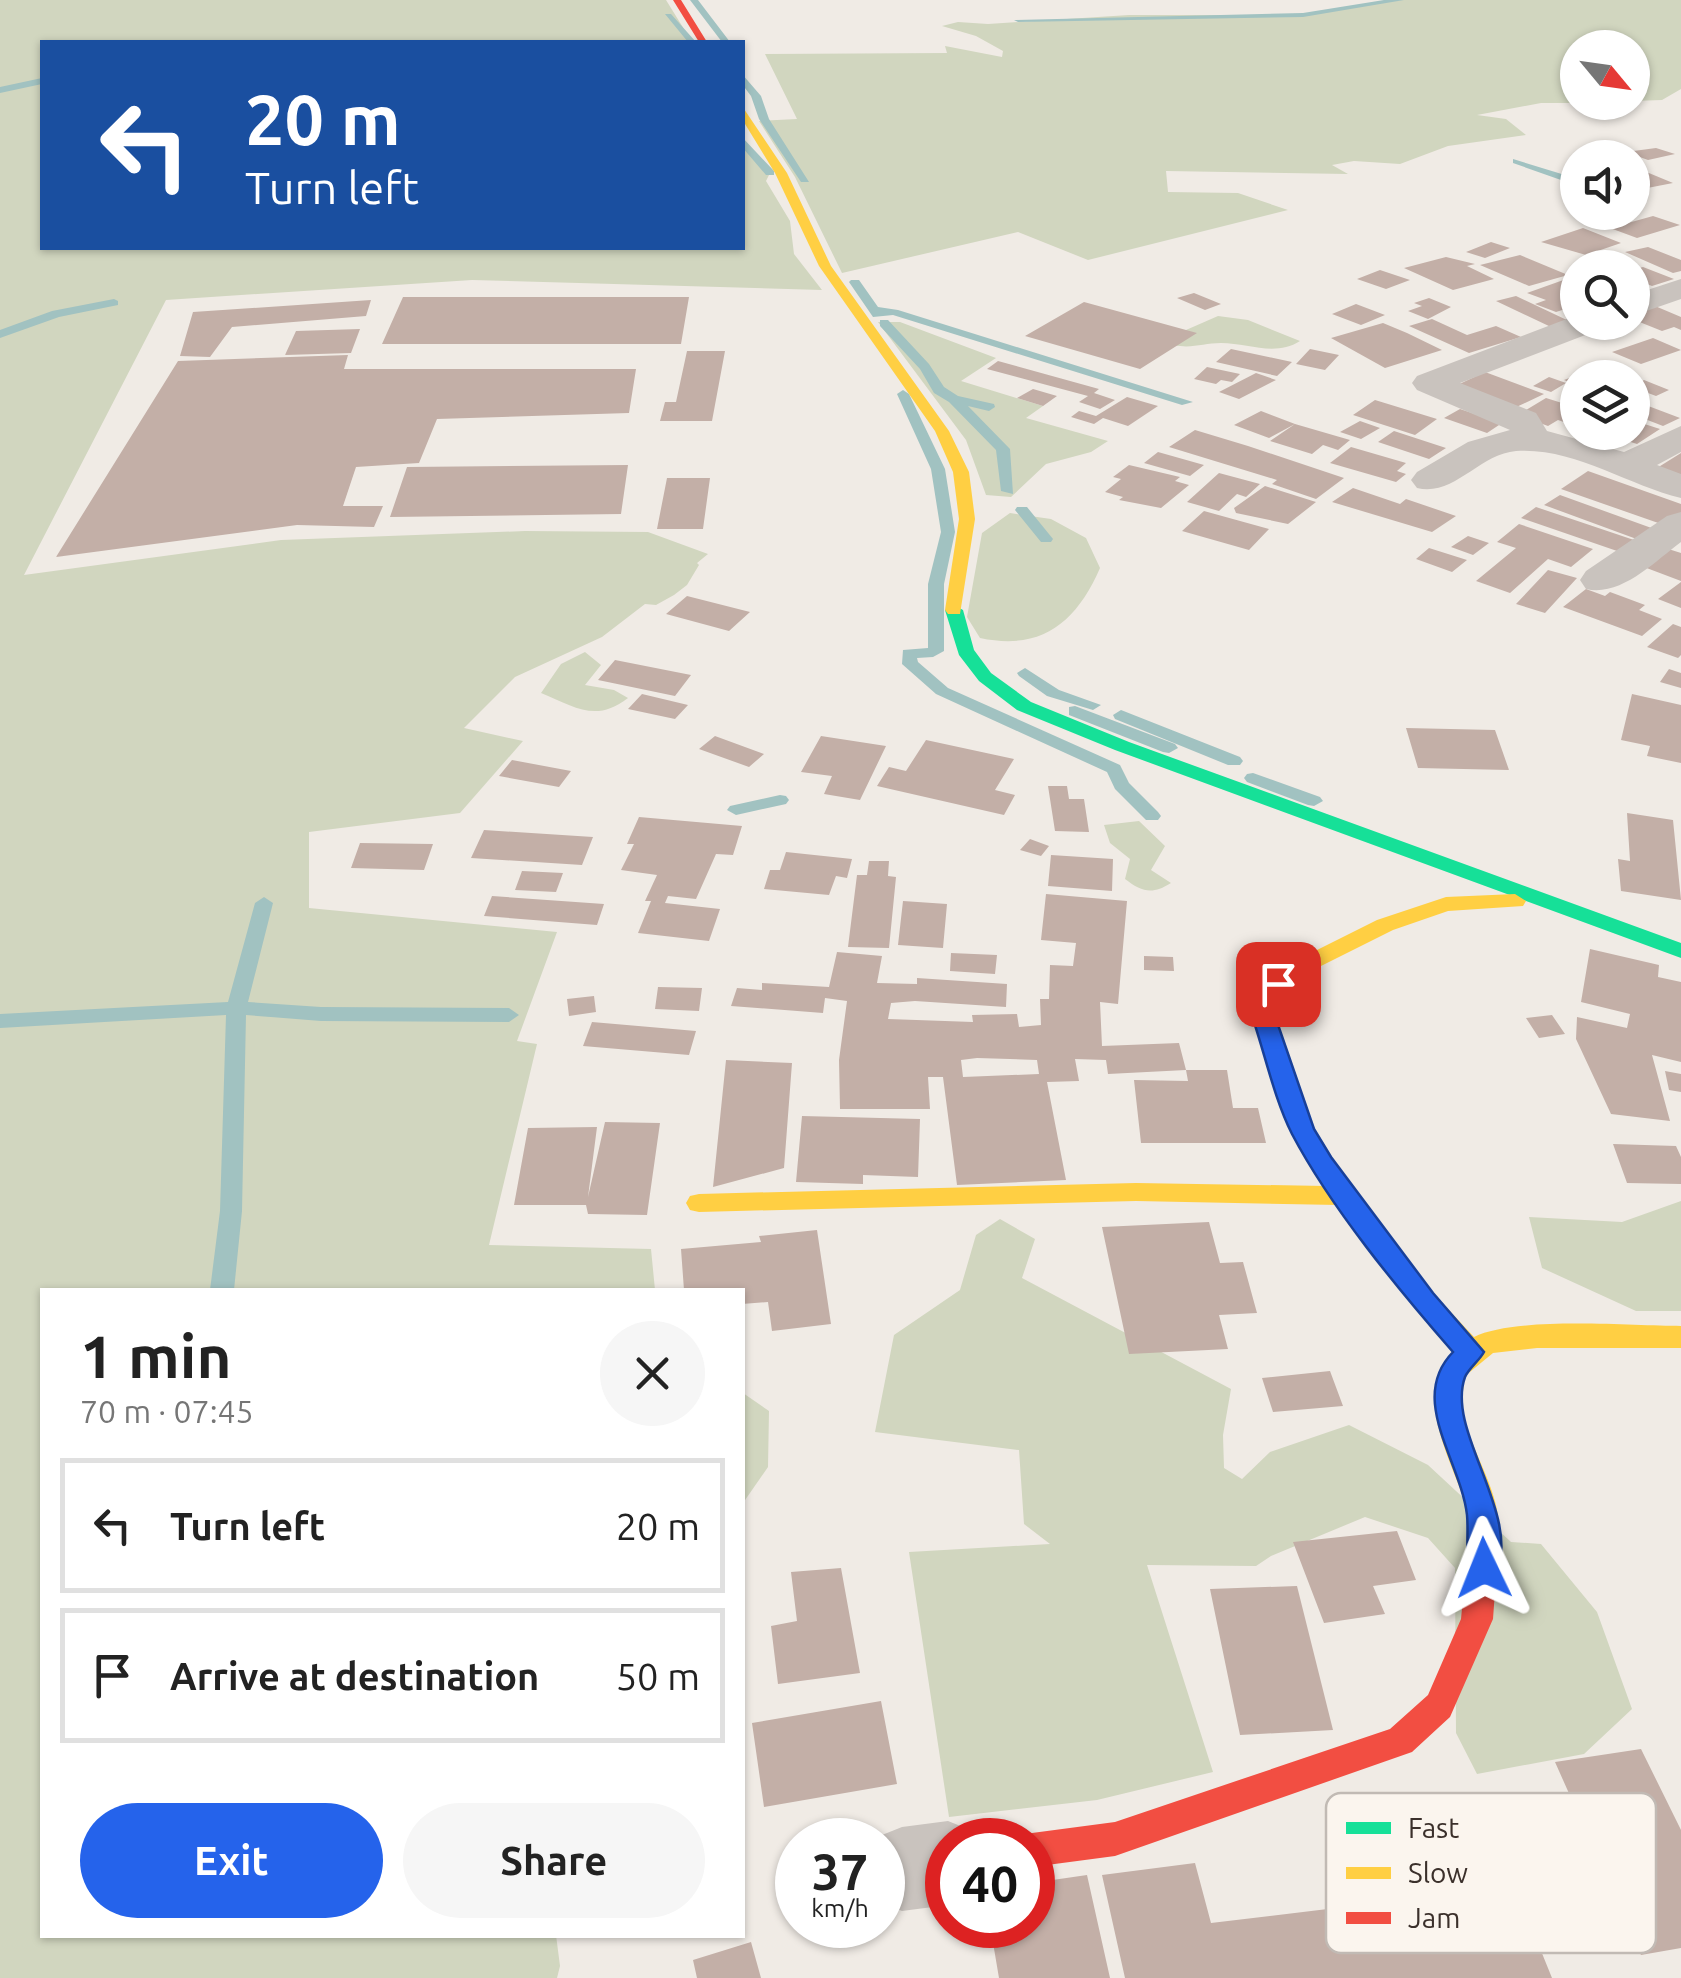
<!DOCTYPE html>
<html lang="en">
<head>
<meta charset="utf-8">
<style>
	:root { --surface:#fff; --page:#f6f6f6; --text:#222; --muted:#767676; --line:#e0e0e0; --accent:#2563eb }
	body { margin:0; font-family:Ubuntu,sans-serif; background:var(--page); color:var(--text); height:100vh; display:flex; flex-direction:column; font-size:38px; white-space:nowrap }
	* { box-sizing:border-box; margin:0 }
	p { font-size:32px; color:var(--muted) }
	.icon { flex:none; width:55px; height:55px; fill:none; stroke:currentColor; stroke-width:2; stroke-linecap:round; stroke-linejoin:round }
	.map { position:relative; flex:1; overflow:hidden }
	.details { position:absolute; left:40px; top:1288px; width:705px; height:650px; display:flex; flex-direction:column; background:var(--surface); border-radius:0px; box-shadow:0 2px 8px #0004 }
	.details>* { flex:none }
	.top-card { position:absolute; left:40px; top:40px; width:705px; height:210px; border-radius:0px; box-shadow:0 2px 8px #0004; background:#1a4fa0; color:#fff; overflow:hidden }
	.needle { width:65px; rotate:119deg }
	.controls { position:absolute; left:1560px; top:30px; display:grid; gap:20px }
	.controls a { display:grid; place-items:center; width:90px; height:90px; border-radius:50%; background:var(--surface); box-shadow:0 2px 8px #0004; font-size:50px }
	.speed { position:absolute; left:775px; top:1818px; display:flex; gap:20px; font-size:50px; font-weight:700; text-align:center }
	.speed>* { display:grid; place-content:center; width:130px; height:130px; border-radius:50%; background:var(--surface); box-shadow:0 2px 8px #0004; line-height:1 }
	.speed small { font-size:25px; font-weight:400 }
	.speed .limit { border:15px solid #d22; background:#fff; color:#111 }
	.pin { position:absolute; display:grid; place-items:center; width:85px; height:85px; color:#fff; margin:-42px; border-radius:20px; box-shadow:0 5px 15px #0006 }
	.me { position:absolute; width:110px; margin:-55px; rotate:358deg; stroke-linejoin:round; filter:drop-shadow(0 0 8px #0008) }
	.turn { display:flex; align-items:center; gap:35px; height:210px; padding:0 40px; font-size:45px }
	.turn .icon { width:130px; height:130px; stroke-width:2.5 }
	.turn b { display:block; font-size:70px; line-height:85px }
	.round { display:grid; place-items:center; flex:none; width:105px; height:105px; border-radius:52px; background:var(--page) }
	.head { display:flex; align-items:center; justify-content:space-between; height:170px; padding:0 40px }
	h1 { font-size:60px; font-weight:700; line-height:75px }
	.button { display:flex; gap:20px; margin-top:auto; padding:20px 40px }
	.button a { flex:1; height:115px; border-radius:60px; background:var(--accent); color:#fff; font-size:40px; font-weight:700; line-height:115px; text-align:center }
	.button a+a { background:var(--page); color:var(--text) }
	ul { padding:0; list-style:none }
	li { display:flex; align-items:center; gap:30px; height:135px; margin:0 20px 15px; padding:0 20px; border:5px solid var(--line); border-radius:0px }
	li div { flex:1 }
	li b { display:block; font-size:38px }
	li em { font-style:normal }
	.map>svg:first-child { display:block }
	.green { fill:#d1d6bf }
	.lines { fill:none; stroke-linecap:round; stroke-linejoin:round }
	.stream { fill:#a1c2c1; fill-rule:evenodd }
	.building { fill:#c3afa7; fill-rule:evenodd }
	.street { fill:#c9c3be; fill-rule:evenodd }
	.fast { fill:#16e098; fill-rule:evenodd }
	.slow { fill:#ffcf43; fill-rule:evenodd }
	.jam { fill:#f24e42; fill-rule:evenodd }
	.route { fill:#2563eb; stroke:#184099; stroke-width:2.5 }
	.key { fill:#fbf5ee; stroke:#c1bab4; stroke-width:2.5 }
	.key-label { font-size:28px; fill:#3b302b }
</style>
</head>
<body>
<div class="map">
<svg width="1681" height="1978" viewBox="0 0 1681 1978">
	<rect width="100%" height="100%" fill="#f0ebe5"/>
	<path class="green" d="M0 0H666L692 42H42V248H742L743 140 770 173 766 181 790 221 794 254 822 290 472 280 166 300 24 575 281 540 525 531 648 532 708 554 697 563 699 565 687 585 674 595 656 605 645 604 602 637 515 677 464 728 523 741 460 813 309 832V908L557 932 517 1041 537 1044 489 1245 651 1249 655 1290H42V1935H556L560 1966 557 1978H0Z
		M1400 0H1681V89L1662 100 1633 101 1632 48H1578V102L1584 103H1541L1477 115 1506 119 1526 135 1448 146 1400 164 1354 161 1332 165 1348 174 1166 171 1168 192 1238 193 1288 210 1088 260 1018 232 842 273 795 177 759 121 797 119 765 54 947 53 945 46 1002 57 1003 51 976 36 942 26 958 22 988 24 1129 15H1303Z
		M1218 316 1248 320 1300 341C1275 357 1248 343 1221 343 1204 343 1191 349 1174 345L1186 330Z
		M878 322H900L996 358 961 381 1043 406 1026 418 1108 441 1091 452 1046 464 1011 497 986 495 966 440Z
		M1010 513 1051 519 1086 538 1100 568C1076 623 1041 651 980 638L967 617 982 533Z
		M585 652 601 665 585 685 614 690 628 698C596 723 575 707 541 693L561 664Z
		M1139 821 1165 846 1151 870 1171 883C1152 895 1142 892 1125 879L1130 859 1110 843 1104 825Z
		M1681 1201V1311H1636L1542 1268 1529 1217 1622 1222Z
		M1000 1219 1035 1239 1022 1278 1231 1389 1223 1435 1224 1468 1242 1479 1270 1452 1349 1425 1428 1465 1511 1542 1541 1544 1597 1612 1632 1709 1584 1754 1477 1774 1456 1733 1455 1568 1428 1538 1365 1517 1271 1556 1256 1566 1147 1565 1213 1772 1097 1800 949 1817 909 1552 1050 1544 1024 1524 1019 1450 875 1432 894 1335 960 1290 976 1235Z
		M743 1393 769 1411 768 1467 743 1503Z"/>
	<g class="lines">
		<path class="stream" d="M690 0H698L730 42H722Z
			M1384 0H1404L1303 17 1018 22 1014 20 1303 13Z
			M665 14H671L696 42H688Z
			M742 74 761 96 769 119 809 182H801L759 119 751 96 742 84Z
			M42 78V84L0 93V87Z
			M742 137 774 171V175H766L742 147Z
			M1513 159 1578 179V186L1513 163Z
			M1632 204 1643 209 1632 211Z
			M851 280H859L878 307 898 310 1193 402 1182 405 893 315 873 317 849 282Z
			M114 299 118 301V305L59 317 0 338V330L52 311Z
			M880 320H888L929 364 944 387 958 396 994 404 995 407 989 411 968 406 1010 449 1013 494 1001 491 996 450 949 402 934 393 920 369 880 326Z
			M903 390 909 394 945 469 955 532 944 584V651L933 657 917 658 918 662 948 688 1120 765 1129 783 1158 812 1161 816 1158 820H1146L1115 789 1107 772 936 694 902 664 903 650 928 648V584L941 532 931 469 897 394Z
			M1017 507H1027L1053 539 1051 542H1041L1015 510Z
			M1025 668 1059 690 1101 705 1093 710 1047 696 1019 676 1017 673Z
			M1075 706 1175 744 1178 748 1169 753 1163 752 1069 715V707Z
			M1121 710 1240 757 1243 761 1240 765H1228L1115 719 1113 715Z
			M1253 773 1320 797 1323 801 1314 806 1308 805 1247 782 1244 778 1247 774Z
			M780 795 786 796 789 800 786 804 736 815 727 810 730 806Z
			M264 897 273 903 248 1002 321 1007 509 1008 519 1015 509 1022 321 1021 246 1015 242 1211 234 1290H210L220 1211 226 1015 0 1028V1014L228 1002 255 903Z"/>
	</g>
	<path class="building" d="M1656 148 1675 154 1648 160 1626 152Z
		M1632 166 1673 183 1632 191Z
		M1653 216 1680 225 1637 238 1610 228Z
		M1583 228 1621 243 1586 255 1541 242Z
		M1491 242 1510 248 1485 258 1466 252Z
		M1648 247 1681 260V271L1673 273 1625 252Z
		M1520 255 1568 275 1529 286 1480 265Z
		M1446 257 1475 264 1467 266 1494 279 1453 290 1404 268Z
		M1643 267 1674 279 1652 286 1632 278V270Z
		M1380 270 1410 280 1386 289 1357 279Z
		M1569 278 1578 282V305L1556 312 1535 304 1546 300 1527 293Z
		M1194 293 1221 304 1205 310 1177 298Z
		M1516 296 1571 322 1551 327 1496 301Z
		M403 297H689L681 344H382Z
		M1429 298 1451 307 1428 319 1408 311 1422 306 1414 303Z
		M371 300 366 316 232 327 210 357 180 356 193 312Z
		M1084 302 1197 333 1140 369 1025 336Z
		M1356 304 1385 315 1361 325 1332 314Z
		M1655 306 1681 317V330L1674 327 1662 331 1632 319V314Z
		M1432 319 1467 335 1496 326 1521 337 1469 353 1409 326Z
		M1383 323 1407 333 1442 350 1385 368 1331 338Z
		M360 329 351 353 285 355 296 331Z
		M1653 338 1681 350 1641 364 1612 352Z
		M1231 349 1292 362 1277 376 1216 362Z
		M1310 349 1339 355 1325 370 1296 364Z
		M687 351H725L712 421H660L665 402H676Z
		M348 355 344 369H636L629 413 437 419 419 463 356 467 343 506H383L374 527 297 525 56 557 178 361Z
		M998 361 1099 389 1094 393 1115 400 1100 409 1079 402 1088 396 987 369Z
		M1606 364 1632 374 1578 378V386L1564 380Z
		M1207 367 1240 374 1232 382 1221 380 1216 384 1194 379Z
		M1485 372 1544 394 1512 409 1453 387Z
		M1256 373 1276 380 1239 399 1219 392Z
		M1549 377 1566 383 1551 392 1533 386Z
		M1644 380 1669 390 1656 396 1632 387Z
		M1033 389 1057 396 1043 406 1017 398Z
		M1127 397 1158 406 1128 426 1103 418 1094 424 1071 417 1079 411 1096 416Z
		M1546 398 1578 408V427L1558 420 1548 426 1518 415Z
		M1375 400 1437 419 1415 435 1353 415Z
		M1643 404 1680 418 1663 426 1632 414V408Z
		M1460 409 1502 423 1487 433 1444 418Z
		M1261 411 1295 424 1269 438 1234 425Z
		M1632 420 1660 429 1637 444 1612 436 1602 441 1578 433 1632 432Z
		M1360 421 1380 428 1361 439 1340 432Z
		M1295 424 1350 440 1338 450 1323 445 1312 454 1270 441Z
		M1195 430 1248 446 1344 478 1316 499 1272 484 1277 480 1169 447Z
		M1394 431 1446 448 1429 459 1378 442Z
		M1351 447 1406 463 1397 471 1406 474 1396 482 1330 463Z
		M1158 452 1204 465 1190 476 1144 463Z
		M1681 453V476L1657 468Z
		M628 465 621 514 390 517 407 467Z
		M1129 465 1180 477 1175 481 1189 485 1161 508 1119 500 1123 497 1105 492 1121 479 1113 477Z
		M1588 471 1681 504V513L1664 525 1561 489Z
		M1219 473 1260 484 1246 497 1237 494 1219 511 1187 502Z
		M667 478H710L703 529H657Z
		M1265 486 1316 502 1288 524 1236 513 1234 508Z
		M1353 488 1400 504 1406 499 1456 516 1432 532 1332 502Z
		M1560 495 1657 530 1642 541 1544 505Z
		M1536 507 1634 540 1620 552 1521 518Z
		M1204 511 1269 529 1249 550 1182 531Z
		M1519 524 1593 549 1571 567 1548 559 1510 593 1476 581 1516 548 1497 542Z
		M1468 536 1489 543 1473 555 1451 547Z
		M1662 547 1681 553V581L1636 564Z
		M1429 548 1467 560 1452 572 1416 559Z
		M1548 570 1577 578 1545 613 1516 604Z
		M1681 582V608L1658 599Z
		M1586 589 1605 596 1610 592 1645 605 1639 610 1662 619 1642 636 1563 607Z
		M687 596 750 612 729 631 666 614Z
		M1673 624 1681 627V655L1678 658 1647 647Z
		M615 660 691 675 675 696 598 680Z
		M1669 669 1681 673V688L1660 682Z
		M642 694 688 705 675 719 628 709Z
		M1632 694 1681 705V763L1647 756 1650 746 1621 740Z
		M1406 728 1495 730 1509 770 1418 768Z
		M715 736 764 754 749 767 699 749Z
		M821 736 886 746 860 800 824 794 832 776 801 772Z
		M926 740 1014 759 995 790 1015 795 1004 815 877 786 889 767 906 771Z
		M512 760 571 771 559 787 499 776Z
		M1048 786H1067L1069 799H1084L1089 832 1055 831Z
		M1627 813 1673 820 1681 900 1621 891 1618 859 1630 861Z
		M639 817 742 826 733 855 716 854 696 899 668 896 665 903 720 909 709 941 638 933 651 901H645L657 875 621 870 634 844H627Z
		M484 830 593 837 582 865 471 858Z
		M1030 839 1049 846 1041 856 1020 850Z
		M360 843 433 844 424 870 351 868Z
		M786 852 852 859 847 878 836 876 829 895 764 889 770 870H780Z
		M1051 855 1113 859 1112 891 1048 886Z
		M869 861H889L888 876 896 877 889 948 848 947 857 875H867Z
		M522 871 563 873 556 892 515 890Z
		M1046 894 1127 901 1118 1004 1100 1002 1102 1046 1179 1043 1186 1070 1108 1074 1106 1060 1075 1059 1079 1081 1047 1082 1066 1180 957 1185 943 1077H928L930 1109H840L839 1060 847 1001 825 998 823 1013 731 1006 737 988 762 990V983L829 987 837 952 882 956 877 983 917 984V978L1007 984 1006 1007 915 1001 891 1003 888 1019 973 1022 972 1015 1017 1014 1019 1027 1041 1025 1040 999H1049L1050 965 1073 966 1076 943 1041 940ZM977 1058 1037 1060 1039 1074 963 1077 961 1060Z
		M492 896 604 904 597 925 484 916Z
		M903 901 947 904 943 948 898 945Z
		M1590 949 1659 965 1658 977 1681 982V1062L1652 1055 1670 1121 1611 1114 1576 1039 1577 1017 1627 1028 1630 1014 1581 1002Z
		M951 953 997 955 995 974 950 971Z
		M1144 956 1173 957 1174 971 1144 970Z
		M658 987 702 988 699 1011 655 1009Z
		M594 996 596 1012 569 1016 567 999Z
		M1552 1015 1565 1034 1539 1038 1526 1018Z
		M592 1022 696 1031 689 1055 583 1046Z
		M726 1060 792 1063 784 1168 713 1187Z
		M1186 1070H1227L1233 1108H1258L1266 1143H1141L1134 1080 1188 1081Z
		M1665 1071 1681 1074V1092L1669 1090Z
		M802 1116 920 1119 918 1177 863 1175V1184L796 1182Z
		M605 1122 660 1123 647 1215 588 1214 586 1205H514L528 1128 597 1127 588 1197Z
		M1613 1144 1676 1146 1681 1157V1184L1627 1183Z
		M1209 1222 1220 1263 1243 1262 1257 1313 1219 1315 1228 1349 1129 1354 1102 1227Z
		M817 1230 831 1324 772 1331 768 1302 742 1304V1290H684L681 1249 761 1242 759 1236Z
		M1330 1371 1343 1406 1273 1412 1262 1378Z
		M1397 1531 1416 1580 1373 1586 1385 1614 1324 1623 1293 1542Z
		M841 1568 860 1673 778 1684 771 1626 797 1621 791 1572Z
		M1297 1586 1333 1730 1240 1735 1210 1589Z
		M881 1701 897 1784 764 1807 752 1723Z
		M1641 1749 1681 1830V1948L1641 1955 1555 1762Z
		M1195 1863 1211 1923 1410 1899 1426 1952 1535 1936 1552 1978H1125L1102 1875Z
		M1087 1875 1110 1978H999L990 1925H1032V1883Z
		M751 1942 761 1978H697L693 1960Z"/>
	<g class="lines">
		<path class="street" d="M1681 279V299L1632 316V295Z
			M1577 315 1578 322H1605L1601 329 1460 383 1536 413 1547 431 1624 452 1681 426V452L1657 465 1681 474V498C1627 485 1574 447 1516 451 1479 454 1454 497 1417 488L1411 480 1417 472 1468 442 1510 430 1417 390 1412 383 1417 376Z
			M1681 512V542C1654 562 1621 597 1586 589L1580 580 1586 571 1667 516Z
			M948 1821 978 1833 981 1840H948V1905L902 1911 882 1903V1840L872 1839 902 1827Z"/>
		<path class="fast" d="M954 605 963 610 974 650 991 673 1031 702 1129 742 1681 943V958L1115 750 1017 710 979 681 959 655 945 610Z"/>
		<path class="slow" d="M742 106 787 173 831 266 949 431 969 472 975 519 960 614H948L945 610 959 519 953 472 935 431 819 266 775 173 742 119Z
			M1515 894 1526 901 1523 906 1448 911 1393 930 1299 977 1279 1002 1275 1017 1314 1129 1331 1157 1433 1293 1474 1337C1516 1316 1630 1326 1681 1326V1348H1537L1493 1353 1465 1376C1464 1386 1461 1398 1462 1408 1466 1446 1512 1507 1495 1544L1484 1548 1473 1544C1468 1532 1469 1519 1466 1506 1453 1462 1409 1390 1454 1353L1415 1307 1339 1205 1136 1201 699 1212 690 1210 686 1203 690 1196 699 1194 1136 1183 1326 1186 1290 1130 1253 1017 1260 995 1283 967 1377 920 1446 897Z"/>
		<path class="jam" d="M673 0H681L707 42H699Z
			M1484 1522 1495 1526 1499 1535 1493 1619 1450 1717 1412 1752 1115 1856 1032 1867V1840H1019L1032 1833 1115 1822 1390 1729 1428 1695 1461 1619 1469 1535 1473 1526Z"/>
	</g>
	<path class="route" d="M1278 977 1290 984 1275 1016 1314 1129 1331 1157 1433 1293 1484 1352C1479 1361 1469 1368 1465 1377 1445 1432 1524 1516 1495 1577L1484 1581 1473 1577C1464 1558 1469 1535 1467 1515 1461 1461 1407 1399 1453 1352 1398 1289 1331 1208 1292 1134 1274 1098 1265 1054 1252 1016L1270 979Z"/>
	<rect x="1326" y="1793" width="330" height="160" rx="15" class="key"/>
	<rect x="1346" y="1822" width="45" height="12" fill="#16e098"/>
	<rect x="1346" y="1867" width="45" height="12" fill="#ffcf43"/>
	<rect x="1346" y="1912" width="45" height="12" fill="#f24e42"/>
	<g class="key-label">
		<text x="1408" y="1838">Fast</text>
		<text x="1408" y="1883">Slow</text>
		<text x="1408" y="1928">Jam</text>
	</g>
</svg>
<div class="controls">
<a><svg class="needle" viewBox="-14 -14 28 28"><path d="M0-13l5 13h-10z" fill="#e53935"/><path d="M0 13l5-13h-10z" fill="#767676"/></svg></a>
<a><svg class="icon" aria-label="sound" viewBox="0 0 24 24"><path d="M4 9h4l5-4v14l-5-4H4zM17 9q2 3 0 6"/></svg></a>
<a><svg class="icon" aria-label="search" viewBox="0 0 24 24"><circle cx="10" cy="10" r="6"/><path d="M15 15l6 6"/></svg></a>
<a><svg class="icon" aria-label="layers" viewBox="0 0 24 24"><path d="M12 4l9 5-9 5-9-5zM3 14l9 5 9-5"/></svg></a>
</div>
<div class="speed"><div>37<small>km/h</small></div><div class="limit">40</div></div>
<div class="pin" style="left:1278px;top:984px;background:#d93025"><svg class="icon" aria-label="arrive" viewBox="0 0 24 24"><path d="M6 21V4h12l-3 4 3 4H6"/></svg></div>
<svg class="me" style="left:1484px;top:1568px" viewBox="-20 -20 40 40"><path d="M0-17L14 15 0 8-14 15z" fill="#2563eb" stroke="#fff" stroke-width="4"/></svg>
<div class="top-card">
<div class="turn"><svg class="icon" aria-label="left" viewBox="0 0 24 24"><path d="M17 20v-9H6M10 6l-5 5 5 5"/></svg><div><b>20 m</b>Turn left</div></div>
</div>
<section class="details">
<div class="head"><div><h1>1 min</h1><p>70 m · 07:45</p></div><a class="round"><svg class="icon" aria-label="close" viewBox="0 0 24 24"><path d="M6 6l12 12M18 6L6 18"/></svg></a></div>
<ul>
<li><svg class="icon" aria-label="left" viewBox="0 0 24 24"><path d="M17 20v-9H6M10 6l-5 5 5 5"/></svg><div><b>Turn left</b></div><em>20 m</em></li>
<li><svg class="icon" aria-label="arrive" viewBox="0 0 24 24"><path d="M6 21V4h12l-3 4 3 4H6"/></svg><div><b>Arrive at destination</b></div><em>50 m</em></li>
</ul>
<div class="button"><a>Exit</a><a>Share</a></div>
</section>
</div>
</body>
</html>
